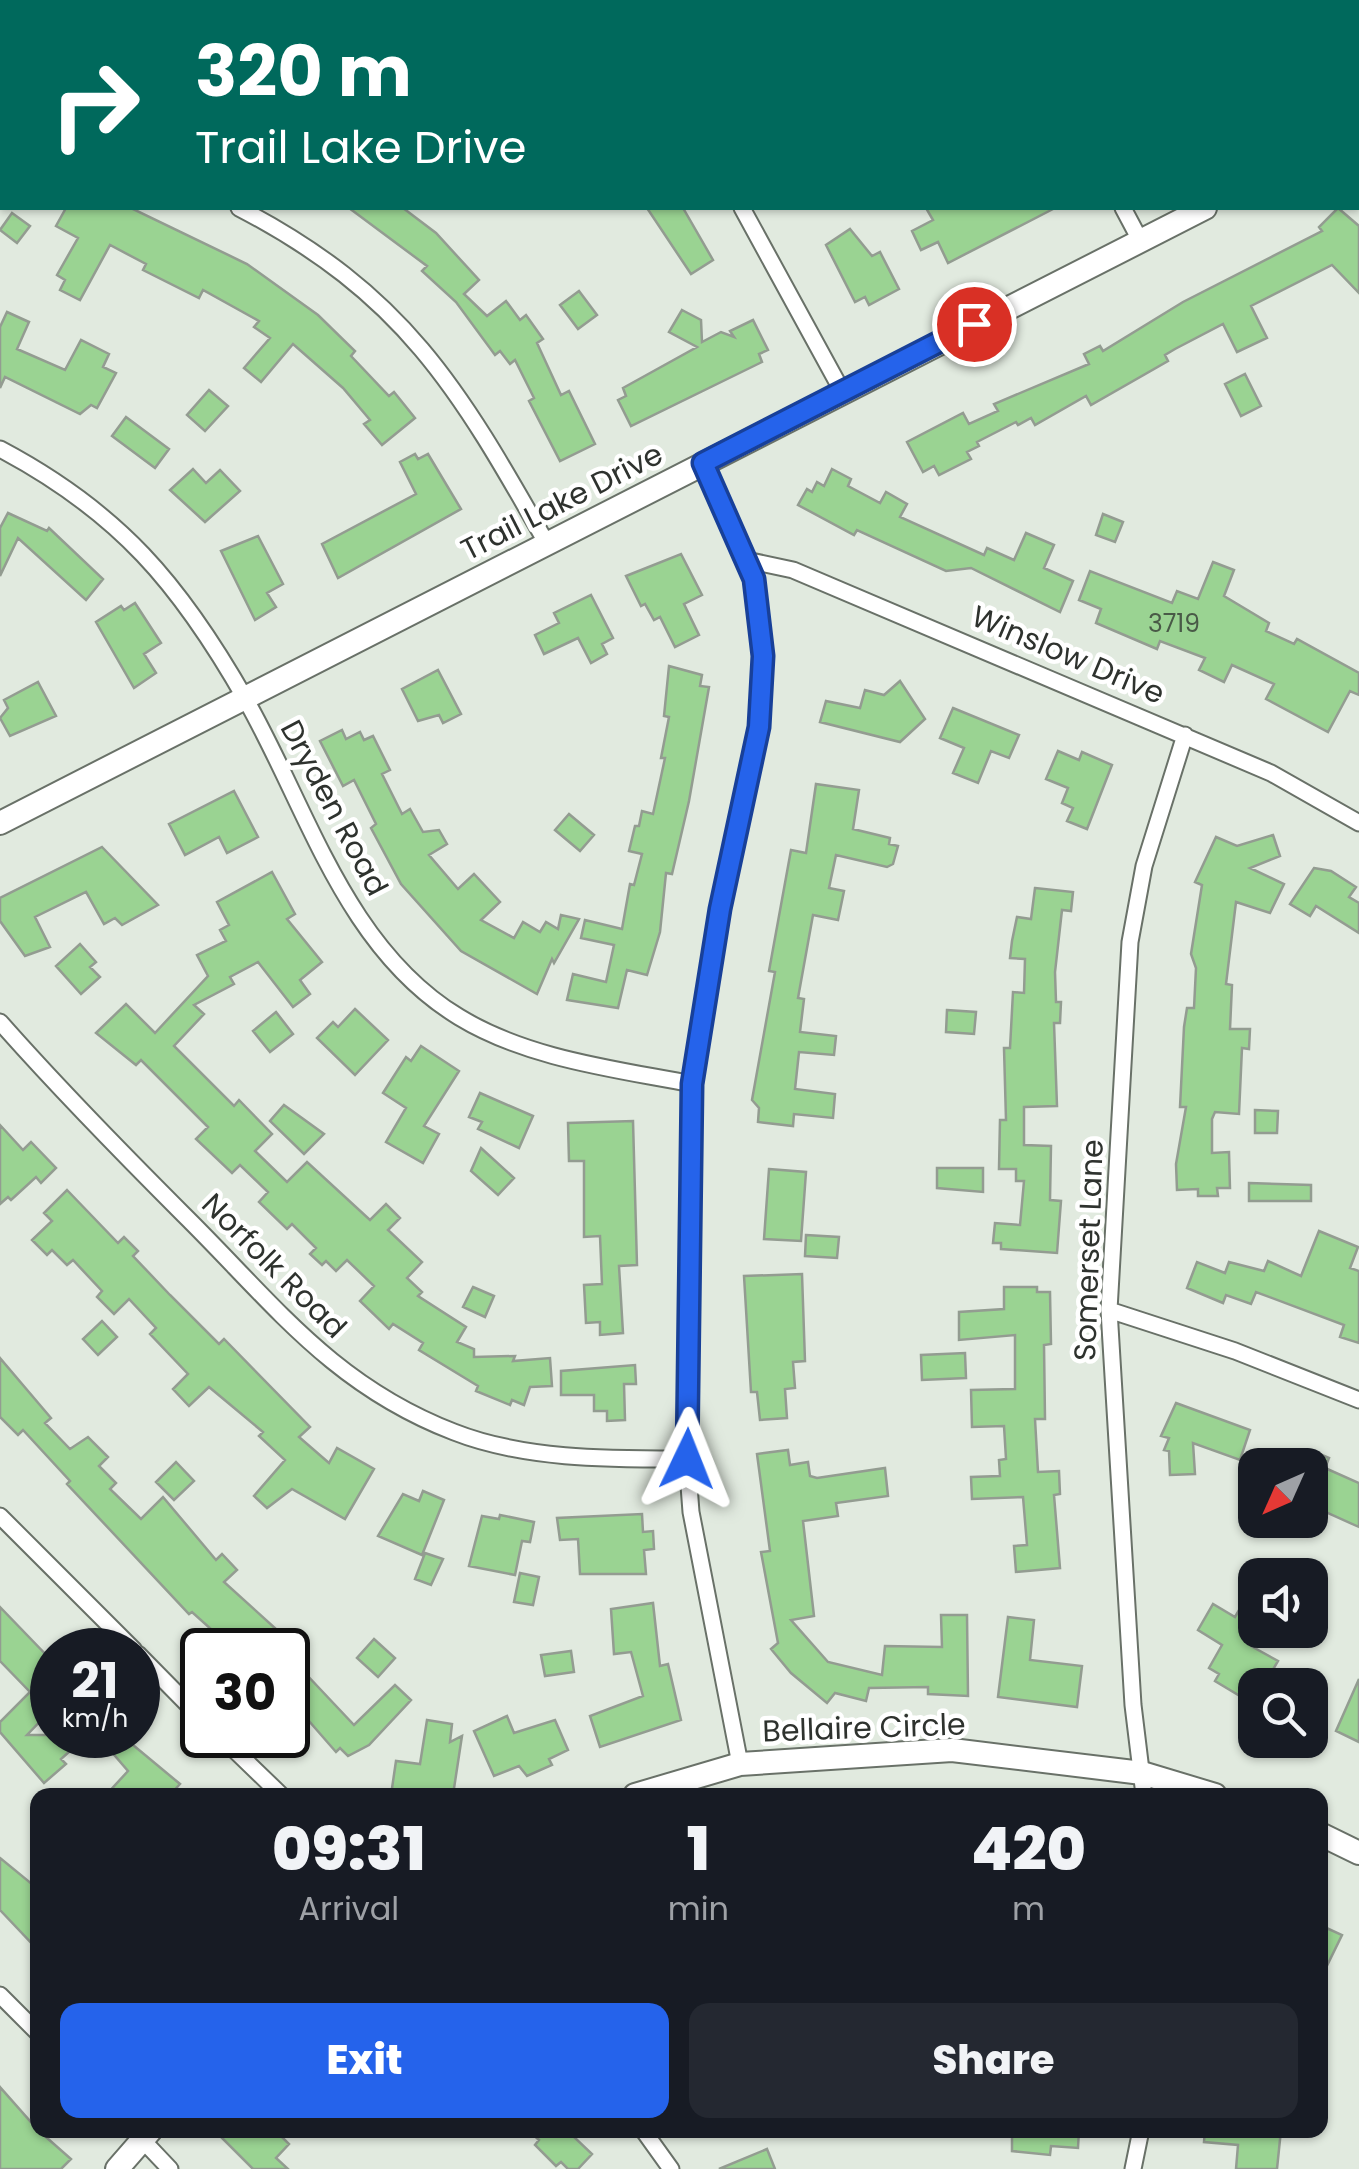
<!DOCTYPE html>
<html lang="en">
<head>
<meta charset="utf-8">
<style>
	:root { --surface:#171b24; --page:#242831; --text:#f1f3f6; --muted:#9ea1a6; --accent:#2563eb }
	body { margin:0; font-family:Poppins,sans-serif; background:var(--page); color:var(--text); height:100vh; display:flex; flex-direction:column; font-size:38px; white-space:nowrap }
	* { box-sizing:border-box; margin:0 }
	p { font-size:32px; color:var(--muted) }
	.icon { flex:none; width:55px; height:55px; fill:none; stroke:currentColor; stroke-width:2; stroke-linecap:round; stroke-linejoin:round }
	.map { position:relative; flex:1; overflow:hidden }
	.details { position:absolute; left:30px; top:1788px; width:1298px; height:350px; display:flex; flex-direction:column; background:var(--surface); border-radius:20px; box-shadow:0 2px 8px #0004 }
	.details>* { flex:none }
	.top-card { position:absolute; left:0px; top:0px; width:1360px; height:210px; box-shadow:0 2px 8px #0004; background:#00695c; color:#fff; overflow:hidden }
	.needle { width:65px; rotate:225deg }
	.controls { position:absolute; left:1238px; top:1448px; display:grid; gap:20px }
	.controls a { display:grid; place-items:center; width:90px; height:90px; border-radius:20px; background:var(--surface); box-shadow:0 2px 8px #0004; font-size:50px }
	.speed { position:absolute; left:30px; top:1628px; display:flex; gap:20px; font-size:50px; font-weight:700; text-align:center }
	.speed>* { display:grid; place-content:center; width:130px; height:130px; border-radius:50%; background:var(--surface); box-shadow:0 2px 8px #0004; line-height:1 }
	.speed small { font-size:25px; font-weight:400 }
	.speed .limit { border:5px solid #111; border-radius:15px; background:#fff; color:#111 }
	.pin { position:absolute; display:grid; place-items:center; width:85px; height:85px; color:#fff; margin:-42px; border:5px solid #fff; border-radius:50%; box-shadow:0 2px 10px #0007 }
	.me { position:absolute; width:110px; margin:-55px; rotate:2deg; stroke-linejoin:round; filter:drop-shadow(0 0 8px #0008) }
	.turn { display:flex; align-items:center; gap:35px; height:210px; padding:0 30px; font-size:45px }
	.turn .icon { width:130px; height:130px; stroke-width:2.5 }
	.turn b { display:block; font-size:70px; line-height:85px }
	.eta { display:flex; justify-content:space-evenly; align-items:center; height:170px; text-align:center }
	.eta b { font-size:60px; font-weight:800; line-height:70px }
	.button { display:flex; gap:20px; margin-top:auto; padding:20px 30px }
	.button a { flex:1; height:115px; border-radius:20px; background:var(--accent); color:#fff; font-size:40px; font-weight:800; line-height:115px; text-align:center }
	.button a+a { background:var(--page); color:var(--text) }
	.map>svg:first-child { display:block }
	.building { fill:#9ad392; stroke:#939c91; stroke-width:2.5 }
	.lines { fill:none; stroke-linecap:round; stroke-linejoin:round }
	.street-casing { stroke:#697168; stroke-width:19 }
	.secondary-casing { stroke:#697168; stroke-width:26 }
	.street { stroke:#fff; stroke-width:15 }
	.secondary { stroke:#fff; stroke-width:22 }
	.route-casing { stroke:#184099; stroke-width:25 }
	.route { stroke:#2563eb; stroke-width:18 }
	.labels { text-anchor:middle; stroke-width:9; stroke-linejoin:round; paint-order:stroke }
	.number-label { font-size:25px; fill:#495a47 }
	.street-label { font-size:30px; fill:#2e322e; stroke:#fff }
</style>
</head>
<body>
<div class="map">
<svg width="1359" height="2169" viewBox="0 0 1359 2169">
	<rect width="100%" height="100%" fill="#e1eadf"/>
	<path class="building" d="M66 208H131L247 264 318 315 355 351 351 356 389 396 394 392 415 418 382 445 364 424 370 420 343 388 293 344 261 382 244 368 270 338 254 327 259 321 203 290 199 298 143 270 146 264 110 245 80 300 60 290 65 280 57 275 78 238 56 226Z
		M349 208H403L436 233 479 280 464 294 487 316 506 301 520 320 526 315 543 339 537 343 561 395 569 391 595 444 560 461 529 401 534 398 515 360 510 364 500 351 495 355 456 302 422 271 427 266Z
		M647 208H683L713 260 691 274Z
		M926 208H1055L948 263 938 242 921 250 912 231 933 220Z
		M1338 208 1359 226V293L1332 265 1251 306 1267 338 1237 352 1223 324 1175 349 1165 355 1168 361 1091 405 1086 396 1035 425 1031 418 1018 425 1016 422 977 442 979 446 967 452 971 459 939 475 934 466 923 472 907 442 963 413 969 424 998 411 994 404 1089 364 1084 354 1100 346 1103 351 1183 302 1322 231 1319 227Z
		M12 213 30 226 17 243 0 230Z
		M850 229 872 256 880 252 899 289 869 305 865 297 855 302 826 245Z
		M579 291 597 315 578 329 560 305Z
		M682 310 701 320 702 342 721 332 734 337 730 331 753 320 768 350 759 354 762 362 631 426 618 400 626 396 623 388 697 347 669 332Z
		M7 312 29 322 17 349 65 370 81 340 109 354 103 367 116 373 97 408 91 405 80 414 5 377 0 388V327Z
		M1245 374 1261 406 1241 416 1225 384Z
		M209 390 228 406 205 431 187 415Z
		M126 417 169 449 155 468 112 436Z
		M415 454 418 459 428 454 461 509 338 578 322 544 416 494 400 462Z
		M193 469 206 483 220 470 240 491 205 522 170 490Z
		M832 469 851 479 848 486 880 503 886 492 907 504 900 517 984 555 987 548 1014 560 1026 533 1054 545 1044 568 1073 581 1060 612 971 568 946 571 857 530 854 535 798 505 807 489 812 492 817 482 824 486Z
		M8 513 47 531 49 528 103 579 86 600 18 538 0 576V528Z
		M1103 514 1123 522 1115 542 1096 535Z
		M258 536 283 584 267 593 276 607 255 620 221 551Z
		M681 554 702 595 684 604 699 635 675 647 660 617 654 620 645 604 641 606 626 576Z
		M1213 562 1234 570 1224 596 1269 623 1266 631 1294 644 1297 639 1359 673V695L1350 691 1328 732 1266 699 1274 684 1232 665 1224 682 1199 670 1205 658 1160 641 1157 649 1096 623 1101 609 1079 600 1090 571 1172 603 1177 591 1198 599Z
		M591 595 613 638 602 644 607 654 591 663 578 638 544 654 535 635 559 623 554 613Z
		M135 603 161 643 144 654 156 673 134 688 96 622 121 606 124 610Z
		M669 666 702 675 700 686 709 687 689 801 672 874 666 873 660 932 647 975 627 970 618 1008 567 1000 573 974 606 982 614 945 581 938 585 920 622 929 630 884 634 885 642 854 629 851 635 826H639L642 811 653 814 665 758H661L669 717 664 716Z
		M438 670 461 714 443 723 439 715 418 721 402 689Z
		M900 681 925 719 900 742 820 722 826 701 860 708 865 690 884 695Z
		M38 682 56 716 10 736 0 718 8 708 4 700Z
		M953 708 1019 735 1009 758 991 751 978 783 953 773 964 748 940 738Z
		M342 730 346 739 360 732 364 740 373 736 390 770 382 774 402 814 410 809 423 832 439 830 447 844 429 855 458 889 474 874 500 902 481 920 514 938 523 922 540 932 546 922 558 929 561 915 579 919 554 963 552 959 537 994 461 951 401 884 371 828 376 824 354 780 343 786 320 741Z
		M1058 751 1079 760 1082 752 1112 765 1087 829 1067 821 1073 808 1062 803 1068 788 1046 779Z
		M816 784 859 790 853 829 890 838 889 844 898 846 893 864 887 867 836 855 829 888 844 891 838 920 813 915 798 998 804 999 800 1032 836 1036 834 1055 799 1052 795 1089 835 1094 833 1118 794 1114 793 1126 758 1122 759 1108 752 1100 775 972 769 971 791 850 806 853Z
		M234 791 258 837 227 853 219 837 185 855 169 824Z
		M569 814 594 835 580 851 555 830Z
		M1273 835 1280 856 1250 868 1284 884 1270 913 1236 902 1226 984 1232 985 1230 1029H1250L1249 1049 1242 1048 1239 1114 1215 1112 1212 1119V1153L1229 1152 1230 1188H1217L1218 1196H1198V1189L1177 1190 1176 1164 1186 1107H1180L1184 1027 1187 1008H1194L1196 968 1191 954 1202 885 1195 882 1216 837 1237 846Z
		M102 847 158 905 122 925 115 918 104 924 86 892 35 917 50 947 25 956 0 921V898Z
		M1314 868 1331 871 1356 887 1349 897 1359 903V933L1316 906 1310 916 1290 904Z
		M272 872 295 914 287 919 322 962 300 980 310 994 293 1007 258 962 230 977 234 984 194 1005 204 1014 174 1046 234 1106 239 1100 272 1134 255 1151 287 1182 307 1162 370 1220 386 1204 400 1218 388 1230 422 1262 407 1278 422 1292 418 1296 466 1327 457 1342 474 1349V1357L515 1356 513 1361 550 1358 552 1386 530 1387 524 1405 512 1400 510 1405 476 1391 478 1386 419 1350 423 1343 393 1324 389 1329 360 1301 374 1286 347 1260 336 1271 326 1261 322 1265 310 1254 316 1248 292 1224 287 1229 259 1202 268 1192 240 1165 232 1173 196 1139 208 1127 141 1060 136 1065 96 1033 126 1004 155 1033 208 976 197 955 226 941 220 930 229 925 217 902Z
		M1035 888 1073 892 1071 911 1062 910 1055 972 1056 1002H1061L1060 1023H1054L1057 1106 1024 1107V1145L1051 1146 1050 1200 1061 1201 1057 1253 1001 1249V1243H993L995 1223 1020 1225 1024 1181H1016V1169H999L1000 1120H1006L1004 1048H1010L1013 992 1024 993 1025 959 1010 958 1012 941 1017 917 1031 919Z
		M80 944 96 962 90 967 100 977 81 994 56 966Z
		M355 1009 388 1040 355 1075 317 1038 333 1022 338 1027Z
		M947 1010 976 1012 974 1034 946 1032Z
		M276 1012 293 1034 270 1052 253 1031Z
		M421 1046 459 1071 424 1126 439 1134 423 1163 386 1142 406 1108 383 1093 406 1057 411 1061Z
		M480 1093 533 1116 519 1148 478 1129 482 1122 469 1117Z
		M284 1105 324 1134 304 1154 270 1121Z
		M1255 1110 1278 1111 1277 1133H1255Z
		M633 1121 637 1265 619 1266 623 1333 600 1335V1322L586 1323 584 1285 602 1284 600 1236 584 1237V1161H569L568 1123Z
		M0 1125 23 1150 31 1142 56 1168 41 1183 36 1177 11 1200 8 1197 0 1204Z
		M481 1148 514 1178 498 1195 471 1171Z
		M937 1168H983V1192L937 1188Z
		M769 1169 806 1172 801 1241 764 1239Z
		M1249 1183 1311 1185V1201H1249Z
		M67 1190 118 1243 124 1237 138 1251 133 1256 170 1295 219 1344 224 1339 310 1427 299 1437 329 1463 337 1448 374 1469 345 1519 292 1489 267 1508 254 1496 285 1460 259 1436 263 1432 209 1387 189 1406 173 1389 188 1374 150 1334 156 1328 129 1299 114 1314 97 1297 102 1291 73 1260 67 1265 52 1250 47 1255 32 1240 52 1221 44 1213Z
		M1319 1231 1358 1247 1350 1268 1359 1271V1343L1340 1337 1344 1325 1256 1292 1251 1304 1226 1295 1223 1303 1187 1288 1197 1262 1225 1273 1229 1262 1264 1271 1268 1261 1301 1276Z
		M806 1235 839 1237 837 1258 805 1256Z
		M802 1274 805 1361 793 1362 795 1388 785 1389 787 1418 760 1420 757 1392H751L744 1276Z
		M473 1287 494 1296 485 1317 463 1307Z
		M1004 1287H1037V1292H1050L1051 1344 1044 1345 1045 1419H1035L1038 1472 1059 1471 1060 1494 1054 1495 1060 1568 1016 1572 1014 1546 1027 1545 1023 1497 972 1499 971 1477 1000 1476 999 1460 1006 1459 1004 1426 972 1427 971 1390 1015 1389V1335L959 1340V1312L1004 1309Z
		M102 1321 117 1337 98 1355 83 1339Z
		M965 1353 966 1378 922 1380 921 1355Z
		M0 1358 51 1418 45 1423 70 1449 88 1437 108 1457 99 1466 116 1483 110 1489 141 1519 163 1497 216 1560 222 1554 237 1570 224 1582 276 1629 269 1636 283 1650H242L222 1639 192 1612 189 1614 67 1484 70 1481 23 1430 18 1435 0 1417Z
		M635 1365 636 1384H624L625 1420 607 1421V1411H594V1395H561V1371Z
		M1176 1403 1250 1430 1240 1460 1193 1443 1195 1474 1170 1475 1169 1451 1164 1450 1169 1438 1161 1436Z
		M788 1450 790 1465 808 1462 810 1476 817 1478 885 1468 888 1496 836 1503 838 1516 803 1521 814 1616 791 1620 828 1662 882 1675 885 1646 942 1647 941 1615H967L968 1696 928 1694V1687L869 1688 866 1701 835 1693 827 1703 791 1673 771 1649 778 1643 761 1552 770 1551 757 1454Z
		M1310 1450 1329 1458 1325 1468 1359 1483V1527L1310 1505Z
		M176 1462 194 1481 174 1500 156 1482Z
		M423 1491 444 1500 422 1555 378 1536 403 1494 419 1501Z
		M642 1514 643 1532 653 1531 654 1549 644 1550 646 1574H580L578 1539 560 1540 557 1518Z
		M500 1515 534 1522 530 1542 522 1541 515 1575 469 1566 482 1516 499 1519Z
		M425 1553 443 1559 431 1585 415 1579Z
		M520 1573 539 1577 533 1605 514 1602Z
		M1255 1583 1251 1646 1278 1661 1264 1685H1255V1705L1215 1681 1219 1674 1209 1668 1222 1645 1198 1630 1213 1604 1235 1617Z
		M653 1603 660 1666 668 1664 681 1720 600 1747 590 1716 643 1696 631 1652 614 1654 611 1609Z
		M0 1607 52 1661V1709L27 1735H88L61 1759 66 1764 44 1783 0 1732V1722L30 1692 0 1661Z
		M1008 1617 1034 1620 1030 1660 1082 1666 1077 1707 998 1697Z
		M374 1639 395 1658 378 1677 357 1658Z
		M571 1651 574 1672 545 1676 541 1655Z
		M288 1655 354 1725 395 1685 411 1700 369 1745 348 1756 340 1748 336 1752 288 1697Z
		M1359 1679V1742L1336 1731Z
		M507 1716 514 1733 555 1720 568 1750 549 1759 552 1765 527 1776 519 1766 494 1776 474 1731Z
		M427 1720 452 1724 450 1742 462 1736 453 1795H391L396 1761 420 1764Z
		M97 1735H121L180 1784 170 1795H106L128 1771Z
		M0 1858 38 1889V1950L0 1910Z
		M1320 1925 1342 1935 1320 1980Z
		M0 2087 38 2130 71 2159 61 2169H0Z
		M214 2130H275L289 2144 276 2158 288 2169H253Z
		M528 2130H582L575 2138 592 2154 578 2169H568L561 2162 556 2166 535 2145 539 2140Z
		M1012 2130H1079L1078 2148 1051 2146 1050 2155 1012 2151Z
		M1205 2130H1281L1277 2169H1236L1238 2145 1204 2142Z
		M767 2149 775 2169H719Z"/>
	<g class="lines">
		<g class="street-casing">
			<path id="street" d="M524 0 528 2
				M1007 0 1008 2
				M0 47 2 50
				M239 208C404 294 458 387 547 544
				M742 208 842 391
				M1123 208 1140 240
				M0 449C119 512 180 584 246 700 308 809 345 948 459 1017 528 1059 615 1069 692 1084
				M703 463 754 579 763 656 759 727 720 909 692 1084 687 1459 691 1512 740 1764
				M746 560 793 570 1271 773 1359 823
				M0 1022C60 1090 120 1151 184 1215 273 1303 332 1385 454 1432 525 1460 612 1459 687 1459
				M1109 1310 1235 1351 1359 1400
				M0 1516 134 1650
				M138 1654 202 1719
				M219 1735 281 1795
				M1144 1795 1133 1705 1109 1310 1130 942 1144 866 1185 735
				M0 1995 38 2033
				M133 2130 170 2169
				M643 2130 671 2169
				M1133 2169 1141 2130"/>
		</g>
		<g class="secondary-casing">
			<path id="secondary" d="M1358 131 1359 130
				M0 823 1205 208
				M635 1795 740 1764 952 1750 1142 1773 1215 1795
				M1320 1834 1359 1853
				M117 2169 151 2130"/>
		</g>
		<use href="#street" class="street"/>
		<use href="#secondary" class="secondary"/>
	</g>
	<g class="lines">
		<g class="route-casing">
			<path id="route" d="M687 1459 692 1084 720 909 759 727 763 656 754 579 703 463 974 324"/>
		</g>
		<use href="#route" class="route"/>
	</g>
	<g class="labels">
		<g class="number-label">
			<text x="1174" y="632">3719</text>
		</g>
		<g class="street-label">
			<text transform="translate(562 502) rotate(-27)" y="10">Trail Lake Drive</text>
			<text transform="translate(1068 655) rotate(23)" y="10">Winslow Drive</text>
			<text transform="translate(334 808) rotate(62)" y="10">Dryden Road</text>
			<text transform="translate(1089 1250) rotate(-88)" y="10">Somerset Lane</text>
			<text transform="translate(274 1266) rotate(45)" y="10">Norfolk Road</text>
			<text transform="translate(864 1728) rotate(-2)" y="10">Bellaire Circle</text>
		</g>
	</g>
</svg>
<div class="controls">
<a><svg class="needle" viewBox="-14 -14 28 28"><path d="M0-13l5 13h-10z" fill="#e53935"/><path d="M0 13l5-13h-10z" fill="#9ea1a6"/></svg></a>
<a><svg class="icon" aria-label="sound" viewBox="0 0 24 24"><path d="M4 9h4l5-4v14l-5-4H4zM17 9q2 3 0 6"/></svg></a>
<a><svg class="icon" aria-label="search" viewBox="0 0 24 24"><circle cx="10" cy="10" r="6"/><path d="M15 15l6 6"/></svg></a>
</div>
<div class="speed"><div>21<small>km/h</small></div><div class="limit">30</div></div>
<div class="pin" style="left:974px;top:324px;background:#d93025"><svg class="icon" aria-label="arrive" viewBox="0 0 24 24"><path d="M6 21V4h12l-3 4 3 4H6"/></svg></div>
<svg class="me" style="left:687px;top:1459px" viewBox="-20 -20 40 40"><path d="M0-17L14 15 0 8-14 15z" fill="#2563eb" stroke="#fff" stroke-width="4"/></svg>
<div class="top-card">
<div class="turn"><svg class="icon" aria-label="right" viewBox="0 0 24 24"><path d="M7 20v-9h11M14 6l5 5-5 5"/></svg><div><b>320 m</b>Trail Lake Drive</div></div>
</div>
<section class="details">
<div class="eta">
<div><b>09:31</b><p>Arrival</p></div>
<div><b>1</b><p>min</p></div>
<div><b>420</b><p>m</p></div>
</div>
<div class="button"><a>Exit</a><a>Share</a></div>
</section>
</div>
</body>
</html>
